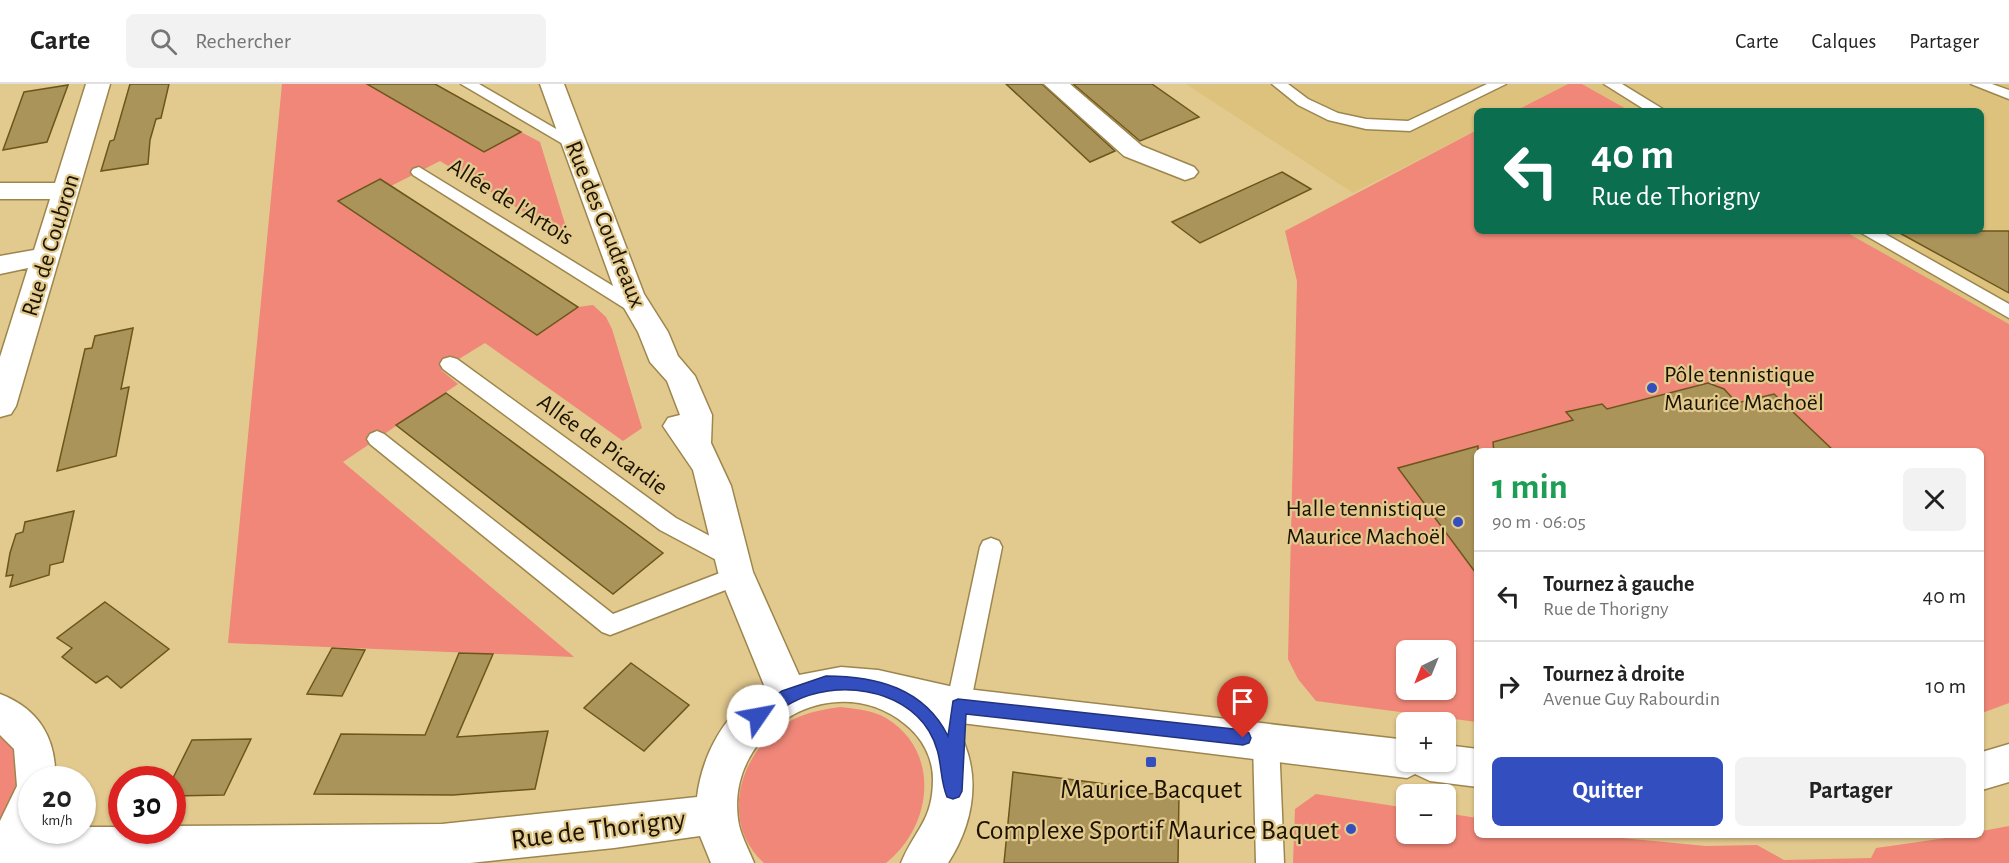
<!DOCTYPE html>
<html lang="fr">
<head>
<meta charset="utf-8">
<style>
	:root { --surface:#fff; --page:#f2f2f2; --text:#222; --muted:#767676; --line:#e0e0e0; --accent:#334ebf }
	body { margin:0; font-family:"Alegreya Sans",sans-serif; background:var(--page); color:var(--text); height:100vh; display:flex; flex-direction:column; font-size:22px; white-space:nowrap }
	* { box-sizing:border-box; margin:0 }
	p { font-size:20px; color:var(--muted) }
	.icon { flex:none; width:33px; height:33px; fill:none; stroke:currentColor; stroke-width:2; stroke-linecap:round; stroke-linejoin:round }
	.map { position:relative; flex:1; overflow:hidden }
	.side { position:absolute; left:1474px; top:364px; width:510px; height:390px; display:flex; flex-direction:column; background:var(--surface); border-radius:9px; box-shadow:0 2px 4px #0004 }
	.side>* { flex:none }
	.banner { position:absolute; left:1474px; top:24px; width:510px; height:126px; border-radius:9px; box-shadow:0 2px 4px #0004; background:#0b6e4f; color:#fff; overflow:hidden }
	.needle { width:39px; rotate:223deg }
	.fabs { position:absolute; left:1396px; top:556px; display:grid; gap:12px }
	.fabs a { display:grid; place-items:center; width:60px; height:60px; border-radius:9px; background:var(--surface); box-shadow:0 2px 4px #0004; font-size:30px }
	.speed { position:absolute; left:18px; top:682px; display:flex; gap:12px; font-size:30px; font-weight:700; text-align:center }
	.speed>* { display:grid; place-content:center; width:78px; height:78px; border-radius:50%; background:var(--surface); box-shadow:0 2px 4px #0004; line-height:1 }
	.speed small { font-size:15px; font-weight:400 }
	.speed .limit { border:9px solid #d22; background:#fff; color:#111 }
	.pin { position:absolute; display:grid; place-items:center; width:51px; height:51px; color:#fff; margin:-62px -26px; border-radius:50% 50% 50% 0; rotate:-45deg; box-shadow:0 0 6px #0007 }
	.pin .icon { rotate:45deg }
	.me { position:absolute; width:66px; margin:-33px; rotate:57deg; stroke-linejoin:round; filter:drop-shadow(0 0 4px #0008) }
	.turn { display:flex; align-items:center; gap:21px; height:126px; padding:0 18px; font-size:27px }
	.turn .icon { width:78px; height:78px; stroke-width:2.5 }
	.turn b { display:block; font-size:42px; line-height:51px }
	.round { display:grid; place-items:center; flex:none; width:63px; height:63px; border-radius:9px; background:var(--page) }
	.summary { display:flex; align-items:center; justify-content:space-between; height:102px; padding:0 18px }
	h1 { font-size:36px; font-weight:700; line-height:45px; color:#1e9e55 }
	.action { display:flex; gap:12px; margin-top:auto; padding:12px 18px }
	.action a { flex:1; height:69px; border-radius:9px; background:var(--accent); color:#fff; font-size:24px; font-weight:700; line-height:69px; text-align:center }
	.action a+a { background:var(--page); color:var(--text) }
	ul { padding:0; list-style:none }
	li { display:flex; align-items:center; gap:18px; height:90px; padding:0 18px; border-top:2px solid var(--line) }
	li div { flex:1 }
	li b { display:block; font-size:22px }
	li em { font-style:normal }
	header { display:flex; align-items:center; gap:36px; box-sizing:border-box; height:84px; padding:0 30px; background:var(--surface); border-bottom:2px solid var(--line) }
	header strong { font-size:28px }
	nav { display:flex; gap:33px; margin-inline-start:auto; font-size:21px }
	.search { width:420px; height:54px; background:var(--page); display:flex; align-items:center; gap:15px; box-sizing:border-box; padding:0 21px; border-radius:9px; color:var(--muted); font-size:22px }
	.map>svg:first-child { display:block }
	.built { fill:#ddc27e }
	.green { fill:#f08779; fill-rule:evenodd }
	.building { fill:#ab945a; stroke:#6c561a; stroke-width:1.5 }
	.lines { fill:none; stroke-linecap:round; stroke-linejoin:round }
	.lane-casing { stroke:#9d864d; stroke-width:3 }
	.street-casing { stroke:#9d864d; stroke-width:3 }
	.lane { fill:#fff; fill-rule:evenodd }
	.street { fill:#fff; fill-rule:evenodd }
	.route { fill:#334ebf; stroke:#21337c; stroke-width:1.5 }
	.poi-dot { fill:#334ebf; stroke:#e2c98e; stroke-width:2 }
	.labels { text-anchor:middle; stroke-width:4.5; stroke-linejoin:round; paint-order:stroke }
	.street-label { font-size:24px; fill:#1b1300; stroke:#e2c98e }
	.poi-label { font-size:24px; fill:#1b1300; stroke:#e2c98e; text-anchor:start }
	.near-poi-label { font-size:28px; fill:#1b1300; stroke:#e2c98e }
	.near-street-label { font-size:28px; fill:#1b1300; stroke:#e2c98e }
</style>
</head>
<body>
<header>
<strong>Carte</strong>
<div class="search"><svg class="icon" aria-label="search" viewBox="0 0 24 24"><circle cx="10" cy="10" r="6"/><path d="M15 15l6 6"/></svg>Rechercher</div>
<nav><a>Carte</a><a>Calques</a><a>Partager</a></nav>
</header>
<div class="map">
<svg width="2009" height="779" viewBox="0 0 2009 779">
	<rect width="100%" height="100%" fill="#e2c98e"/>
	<path class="built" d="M1186 0H1568L1515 27H1478L1477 46 1353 109Z
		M1582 0H2009V240L1844 147H1982V27H1630Z"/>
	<path class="green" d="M282 0H367L484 68 521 48 540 58 570 156 440 77 391 102 338 117 537 251 578 223 593 221 606 233 612 245 642 344 623 357 485 259 441 286 458 300 343 378 574 573 228 559Z
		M1568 0H1582L1630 27H1515Z
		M1477 46 1478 147H1844L2009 240V619L1982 629V368H1478L1477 638 1316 617 1298 595 1288 575 1297 197 1285 147ZM1407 567H1446V606H1407Z
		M841 623C856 625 872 626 886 634 942 668 932 743 886 779H764C724 743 735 683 773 649 792 632 816 626 841 623Z
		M0 650C30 670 15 719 0 744Z
		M1316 710 1407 724V750H1446V729L1477 734 1478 752H1601L1706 762 1757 761 1784 776 1871 774 1876 764 1960 752H1982V747L2009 742V779H1293L1295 725Z"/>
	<path class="building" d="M130 0H169L161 34 156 35 150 56 148 80 101 87 110 57 114 56Z
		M367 0H435L521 48 484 68Z
		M1006 0H1042L1115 67 1090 78Z
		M1073 0H1152L1199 33 1140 57Z
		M68 1 47 58 3 66 24 8Z
		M1282 88 1311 105 1200 159 1172 138Z
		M380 95 391 102 578 223 537 251 338 117Z
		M1896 147H2009V209Z
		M133 244 121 305 129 303 116 372 57 387 85 265 92 264 95 252Z
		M1708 299 1724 305 1737 319 1774 310 1835 368H1494L1493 358 1573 336 1566 328 1602 320 1607 325Z
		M446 309 663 469 613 510 396 341Z
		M1478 362V492L1398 384Z
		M74 427 63 478 50 481 49 491 10 503 13 491 6 492 10 469 16 450 23 448 25 438Z
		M105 518 169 565 121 604 107 592 96 599 62 573 72 564 57 554Z
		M332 564 365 566 342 612 307 610Z
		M459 569 493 570 457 653 548 647 535 705 453 711 314 710 341 650 425 651Z
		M631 579 689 621 644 667 584 624Z
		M251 655 224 711 172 712V696L192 656Z
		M1013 688 1137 704 1138 711 1179 707 1178 779H1004Z"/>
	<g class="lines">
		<g class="lane-casing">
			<path id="lane" d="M461 0H479L582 60 580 63H568Z
				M1272 0H1288L1308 15 1338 29 1366 35 1408 37 1487 0H1506L1410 47 1366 45 1328 36 1298 21Z
				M1604 0H1622L1666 27H1647Z
				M1971 0H1992L2009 6V15Z
				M419 83 644 221 647 225 644 229H632L413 91 411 88 413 85Z
				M1858 147H1880L2009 220V234Z
				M450 273 457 275 676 434 738 467 741 473 738 479 730 482 722 479 660 446 443 285 440 280 443 275Z
				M377 347 384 350 613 530 738 482 746 484 749 491 746 498 618 548 610 551 602 548 370 360 367 355 370 350Z
				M991 454 999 457 1002 463 970 622 967 630 958 633 949 630 946 622 980 463 983 457Z
				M1266 645 1275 649 1279 657 1284 779H1256L1253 657 1257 649Z"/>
		</g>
		<g class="street-casing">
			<path id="street" d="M86 0H110L16 322 11 330 0 333V273L28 184 0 190V172L34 166 50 115H0V99H55Z
				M540 0H564L644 210 668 248 678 272 695 292 712 331 711 359 731 402 753 488 799 591 841 583 878 586 958 604 1407 656V678H1446V661L1478 665V703L1430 697 1415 690 1407 694 953 638C983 683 976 736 948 779H901C915 745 933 737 933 695 933 674 922 653 905 640 833 581 721 648 739 741 742 754 749 766 754 779H711L700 752 614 764 470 779H0V737L17 702 14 665 0 651V610C39 625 57 655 55 696H32V747H82V743H122V747H172V742L442 740 697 713C702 671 726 624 766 606L718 488 693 386 663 342 668 334 680 331 667 297 650 278 638 248 616 210Z
				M1044 0H1070L1142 62 1194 83 1198 88 1194 93 1185 96 1124 72Z
				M2009 660V698L1982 706V668Z"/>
		</g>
		<use href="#lane" class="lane"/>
		<use href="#street" class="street"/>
	</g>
	<path class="route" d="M826 592C876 592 924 604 948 652L953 617 958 615 1243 646 1249 649 1251 654 1249 659 1243 661 966 630 962 707 959 713 953 715 947 713C938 691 944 672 929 647 902 603 835 596 793 618 780 624 771 634 758 639L752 637 750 632 752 627 782 607Z"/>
	<g class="poi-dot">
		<circle cx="1652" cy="304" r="6"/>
		<circle cx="1458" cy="438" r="6"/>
		<rect x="1145" y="672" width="12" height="12" rx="3"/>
		<circle cx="1351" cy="745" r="6"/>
	</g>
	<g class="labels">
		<g class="street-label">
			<text transform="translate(511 117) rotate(32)" y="8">Allée de l'Artois</text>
			<text transform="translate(606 140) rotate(68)" y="8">Rue des Coudreaux</text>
			<text transform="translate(50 161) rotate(-73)" y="8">Rue de Coubron</text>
			<text transform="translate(603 360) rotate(36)" y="8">Allée de Picardie</text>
		</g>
		<g class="poi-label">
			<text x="1664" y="298">Pôle tennistique<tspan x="1664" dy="28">Maurice Machoël</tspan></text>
			<text x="1446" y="432" text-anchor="end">Halle tennistique<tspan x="1446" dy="28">Maurice Machoël</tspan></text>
		</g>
		<g class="near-poi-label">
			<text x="1151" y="714">Maurice Bacquet</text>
			<text x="1339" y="755" text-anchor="end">Complexe Sportif Maurice Baquet</text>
		</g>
		<g class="near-street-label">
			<text transform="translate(598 744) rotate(-7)" y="10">Rue de Thorigny</text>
		</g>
	</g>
</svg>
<div class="fabs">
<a><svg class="needle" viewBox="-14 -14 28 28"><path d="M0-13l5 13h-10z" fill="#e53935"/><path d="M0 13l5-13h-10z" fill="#767676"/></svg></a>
<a>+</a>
<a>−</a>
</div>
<div class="speed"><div>20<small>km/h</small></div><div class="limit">30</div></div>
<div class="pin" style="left:1243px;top:654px;background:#d93025"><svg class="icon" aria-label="arrive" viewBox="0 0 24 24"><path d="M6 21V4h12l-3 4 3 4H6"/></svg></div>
<svg class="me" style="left:758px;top:632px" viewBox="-20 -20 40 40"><circle r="19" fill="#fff"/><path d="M0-13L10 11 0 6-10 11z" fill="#334ebf"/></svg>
<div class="banner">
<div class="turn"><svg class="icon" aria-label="left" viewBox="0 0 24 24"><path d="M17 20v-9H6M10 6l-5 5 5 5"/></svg><div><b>40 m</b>Rue de Thorigny</div></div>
</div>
<section class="side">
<div class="summary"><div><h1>1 min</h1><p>90 m · 06:05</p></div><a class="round"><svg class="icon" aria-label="close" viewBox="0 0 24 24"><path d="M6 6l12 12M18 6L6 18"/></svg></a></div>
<ul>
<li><svg class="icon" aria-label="left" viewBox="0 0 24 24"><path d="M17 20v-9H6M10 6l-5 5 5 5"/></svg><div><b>Tournez à gauche</b><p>Rue de Thorigny</p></div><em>40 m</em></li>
<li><svg class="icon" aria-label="right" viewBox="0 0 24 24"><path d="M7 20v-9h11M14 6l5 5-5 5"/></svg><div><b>Tournez à droite</b><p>Avenue Guy Rabourdin</p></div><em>10 m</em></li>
</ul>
<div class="action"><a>Quitter</a><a>Partager</a></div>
</section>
</div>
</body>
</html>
